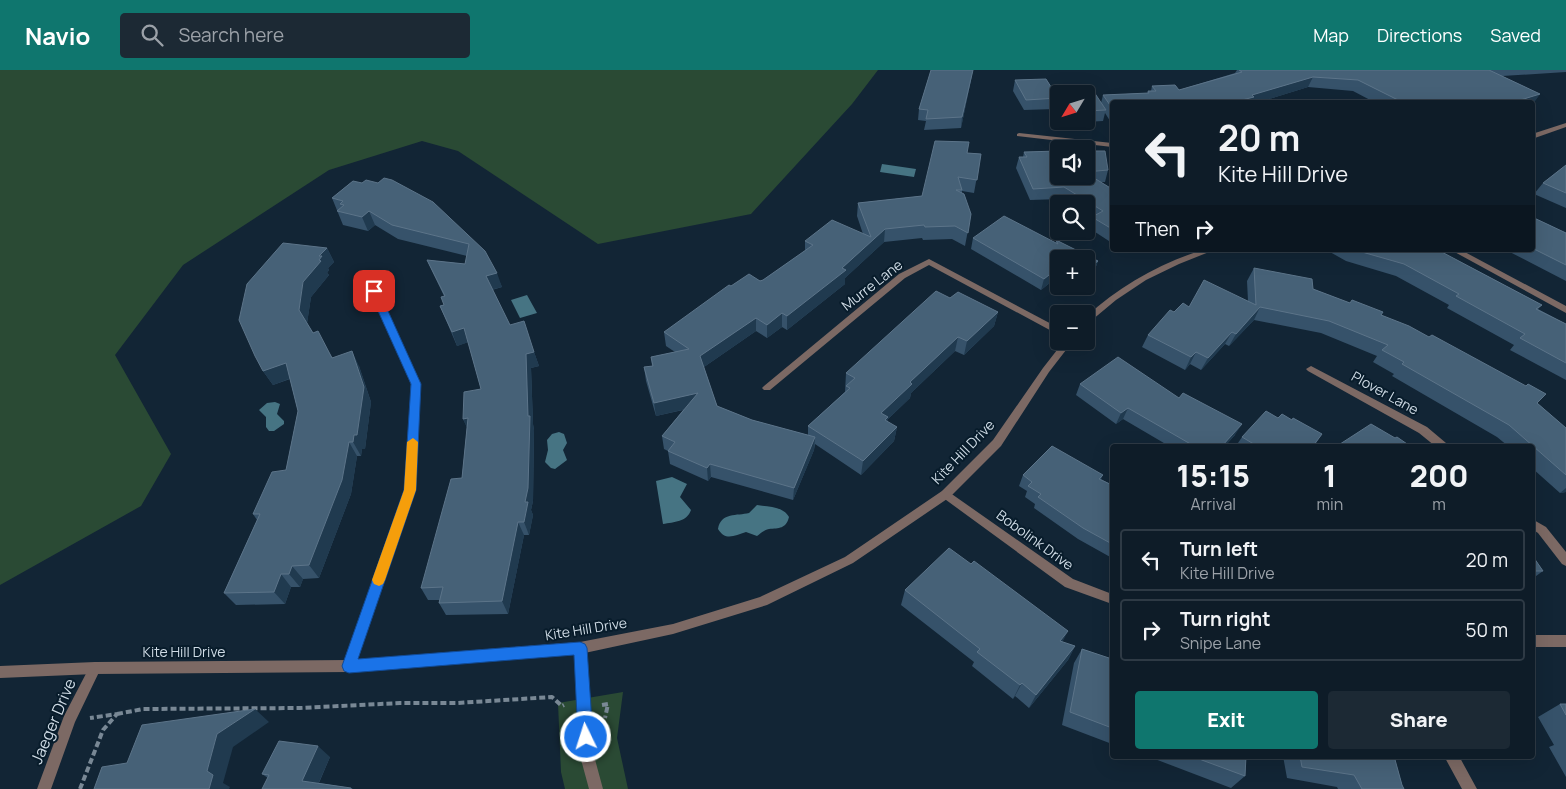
<!DOCTYPE html>
<html lang="en">
<head>
<meta charset="utf-8">
<style>
	:root { --surface:#0e1c28; --page:#1c2934; --text:#f1f3f6; --muted:#9ba1a8; --line:#2e3a45; --accent:#0f766e }
	body { margin:0; font-family:Manrope,sans-serif; background:var(--page); color:var(--text); height:100vh; display:flex; flex-direction:column; font-size:19px; white-space:nowrap }
	* { box-sizing:border-box; margin:0 }
	p { font-size:16px; color:var(--muted) }
	.icon { flex:none; width:28px; height:28px; fill:none; stroke:currentColor; stroke-width:2; stroke-linecap:round; stroke-linejoin:round }
	.map { position:relative; flex:1; overflow:hidden }
	.panel { position:absolute; left:1110px; top:374px; width:425px; height:315px; display:flex; flex-direction:column; background:var(--surface); border-radius:5px; box-shadow:0 5px 20px #0002,0 0 0 1px var(--line) }
	.panel>* { flex:none }
	.guide { position:absolute; left:1110px; top:30px; width:425px; height:152px; border-radius:5px; box-shadow:0 5px 20px #0002,0 0 0 1px var(--line); background:#0e1c28; color:var(--text); overflow:hidden }
	.needle { width:32px; rotate:232deg }
	.fabs { position:absolute; left:1050px; top:15px; display:grid; gap:10px }
	.fabs a { display:grid; place-items:center; width:45px; height:45px; border-radius:5px; background:var(--surface); box-shadow:0 5px 20px #0002,0 0 0 1px var(--line); font-size:25px }
	.pin { position:absolute; display:grid; place-items:center; width:42px; height:42px; color:#fff; margin:-21px; border-radius:10px; box-shadow:0 2px 8px #0006 }
	.me { position:absolute; width:55px; margin:-28px; rotate:356deg; stroke-linejoin:round; filter:drop-shadow(0 0 4px #0008) }
	.turn { display:flex; align-items:center; gap:18px; height:105px; padding:0 25px; font-size:22px }
	.turn .icon { width:65px; height:65px; stroke-width:2.5 }
	.turn b { display:block; font-size:35px; line-height:42px }
	.then { display:flex; align-items:center; height:48px; padding:0 25px; background:#0003; gap:10px; font-size:19px }
	.eta { display:flex; justify-content:space-evenly; align-items:center; height:85px; text-align:center }
	.eta b { font-size:30px; font-weight:800; line-height:35px }
	.action { display:flex; gap:10px; margin-top:auto; padding:10px 25px }
	.action a { flex:1; height:58px; border-radius:5px; background:var(--accent); color:#fff; font-size:20px; font-weight:800; line-height:58px; text-align:center }
	.action a+a { background:var(--page); color:var(--text) }
	ul { padding:0; list-style:none }
	li { display:flex; align-items:center; gap:15px; height:62px; margin:0 10px 8px; padding:0 15px; border:2px solid var(--line); border-radius:5px }
	li div { flex:1 }
	li b { display:block; font-size:19px }
	li em { font-style:normal }
	header { display:flex; align-items:center; gap:30px; box-sizing:border-box; height:70px; padding:0 25px; background:var(--accent); color:#fff }
	header strong { font-size:24px }
	nav { display:flex; gap:28px; margin-inline-start:auto; font-size:18px }
	.search { width:350px; height:45px; background:var(--page); display:flex; align-items:center; gap:12px; box-sizing:border-box; padding:0 18px; border-radius:5px; color:var(--muted); font-size:19px }
	.map>svg:first-child { display:block }
	.green { fill:#2a4a34 }
	.water { fill:#467483 }
	.lines { fill:none; stroke-linecap:round; stroke-linejoin:round }
	.path { stroke:#798895; stroke-width:4; stroke-dasharray:6 3; stroke-linecap:butt }
	.service { fill:#7c6964; fill-rule:evenodd }
	.minor { fill:#7c6964; fill-rule:evenodd }
	.tertiary { fill:#7c6964; fill-rule:evenodd }
	.wall { fill:#36526a }
	.shaded-wall { fill:#203a4f }
	.building { fill:#466177; stroke:#5c7489 }
	.route { fill:#1a73e8; stroke:#114b97 }
	.slow { fill:#f59e0b }
	.labels { text-anchor:middle; stroke-width:4; stroke-linejoin:round; paint-order:stroke }
	.street-label { font-size:14px; fill:#cfdbe5; stroke:#081c2b }
	.near-street-label { font-size:16px; fill:#cfdbe5; stroke:#081c2b }
</style>
</head>
<body>
<header>
<strong>Navio</strong>
<div class="search"><svg class="icon" aria-label="search" viewBox="0 0 24 24"><circle cx="10" cy="10" r="6"/><path d="M15 15l6 6"/></svg>Search here</div>
<nav><a>Map</a><a>Directions</a><a>Saved</a></nav>
</header>
<div class="map">
<svg width="1566" height="719" viewBox="0 0 1566 719">
	<rect width="100%" height="100%" fill="#122535"/>
	<path class="green" d="M0 0H878L852 34 751 144 598 174 458 81 422 71 329 100 183 195 115 285 171 384 141 436 0 515Z
		M623 622 617 668 628 719H565L561 702 558 633Z"/>
	<path class="water" d="M882 94 916 99 914 107 880 102Z
		M527 225 537 243 520 248 511 230Z
		M275 332 280 334 277 344 284 351V354L274 361H269L266 357V347L259 340 267 333Z
		M559 362 564 364 567 373 563 380 567 390 555 399 551 398 545 392 548 380 547 370 552 364Z
		M672 407 687 414 680 427 691 440C687 452 674 452 663 454L656 411Z
		M757 435C768 437 783 436 789 447 786 459 779 458 769 459 764 460 761 463 757 466L746 462C735 465 726 472 718 459 721 442 737 446 749 443Z"/>
	<g class="lines">
		<path class="path" d="M602 635 608 634 605 648
			M117 644 143 639 300 638 400 633H457L552 627 562 636 564 635
			M80 719 103 660 117 644 90 648"/>
		<path class="service" d="M580 572 584 574 586 578 593 682 603 719H589L579 682 574 578 576 574Z"/>
		<path class="minor" d="M1019 63 1112 73V77L1017 66V64Z
			M1451 180H1461L1566 236V243Z
			M929 189 1059 258V265L929 195 905 208 770 320H764L762 318 764 316 899 204Z
			M374 218 378 221 421 314 415 420 355 596 353 600 349 602 345 600 343 596 405 420 411 314 370 221Z
			M1311 296 1427 357 1446 373 1447 376H1435L1419 363 1308 301 1306 299Z
			M946 420 1073 509 1112 524V534L1065 517 942 427 941 424 942 421Z
			M1532 449 1546 457 1566 482V496L1562 494 1538 463 1532 459Z
			M1532 565H1566V577H1532Z
			M95 592 99 594 101 598 75 652 51 719H37L64 646 91 594Z
			M1444 686H1459L1477 719H1462Z"/>
		<path class="tertiary" d="M1566 53V57L1532 69V64Z
			M1202 180H1214L1179 194 1146 210 1116 230 1086 255V247C1119 216 1159 194 1202 180Z
			M1064 271H1073L1049 302 1001 376 950 427 853 493 767 535 673 564 580 584 349 602 95 604 0 608V596L95 592 349 590 580 572 673 554 760 527 845 487 942 421 993 370 1043 298Z"/>
	</g>
	<path class="wall" d="M931 0H973L961 58 924 60 926 51 918 50 919 39Z
		M1237 0H1566V2L1502 6 1540 24 1532 34V32H1374L1353 21 1308 17 1259 32H1112V54L1105 43 1103 51 1068 53 1067 51H1086V24H1059V38L1056 34 1055 39 1024 40 1013 21 1015 10 1046 9 1057 26 1058 21 1092 19 1101 33 1103 25 1147 23 1148 21H1151L1152 16 1175 15 1179 20 1235 3Z
		M1086 81 1108 100 1105 112H1101L1112 119V173L1089 158 1092 148 1086 144V134H1069L1061 129 1030 130 1016 98 1019 87H1023L1024 82 1086 106Z
		M967 83 981 84 974 123 962 121V123L971 144 965 176 952 169 923 170 922 168 884 172 845 208V214L787 260 782 257 767 268 756 261 704 297 717 336 752 350 808 365V356L845 322 846 303 950 228 998 242 994 256 964 285 955 281 911 323 910 328 888 349 887 352 897 357 894 371 861 405 815 374 814 380 793 430 711 407 708 411 670 394 668 381 664 379 662 366 683 340 656 346 646 311 644 297 652 296 651 287 675 282 666 276 664 262 731 216 763 210 805 181V171L863 164 857 146 858 133 922 126Z
		M1566 95V138L1534 124 1543 113Z
		M353 111 485 181 502 217 492 220 510 255 534 282 539 296 531 298 533 354 534 360 533 431 531 440 533 445 529 465H524L508 544 446 545 439 533 440 530H428L421 518 462 408 467 357 463 349 481 319 468 272 457 276 440 236 444 235V226L433 203 427 190 465 194 467 186 398 169 375 155 368 161 343 155 332 128Z
		M1532 147 1566 163V211L1506 180H1532Z
		M973 168 1056 173V170L1098 191 1094 202 1086 208V189H1059V216H1076L1069 222 1051 212 1041 220 971 179Z
		M327 178 334 192 328 198 329 200 327 203 329 205 311 227 307 253 313 263 333 288 359 296 371 332 365 379H362L361 386H357L351 424 319 508 303 509 300 517H291L285 534 236 535 224 523 257 450 253 444 286 400 298 341 290 309 273 315 263 301Z
		M1331 180H1438L1542 235 1538 239 1566 254V310L1510 280 1514 275 1447 238 1449 235 1396 206 1346 191 1330 182Z
		M1254 198 1313 219 1381 245 1537 333 1566 358V422L1560 423 1532 398V376H1508L1497 367 1392 306 1394 304 1373 292 1377 286 1321 263 1254 250 1229 276 1225 274 1201 300 1190 294 1185 300 1142 277 1148 265 1174 242 1189 237 1248 231 1247 211Z
		M1080 314 1235 365 1225 376H1169L1123 349 1116 354 1076 325Z
		M1278 348 1322 364 1314 376H1236L1242 367Z
		M1023 405H1103L1101 409 1112 415V488L1078 469 1034 438 1035 434 1025 427 1027 421 1019 416Z
		M1532 485 1543 501 1532 509Z
		M905 520 1062 572 1075 576 1068 590 1029 638 1015 626 1013 629 972 596 974 592 901 535Z
		M1082 579 1112 589V674L1062 655 1074 593Z
		M1560 634H1566V707L1549 677 1554 675 1538 647Z
		M1147 686H1246L1245 706 1231 718Z
		M1283 686H1394L1402 715 1404 719H1338L1337 717 1287 708Z
		M330 687 319 713 351 718 353 719H262L268 708 262 704Z"/>
	<path class="shaded-wall" d="M973 0 961 58 962 47Z
		M1313 7 1308 17 1259 32H1234L1252 25Z
		M1540 24 1533 34 1532 32H1514Z
		M369 141 375 155 368 161 362 147Z
		M885 159 884 172 845 208V214L787 260V246L842 198Z
		M327 178 334 192 328 198 329 200 327 203 329 205 311 227 307 254 299 240 303 212 319 190V186Z
		M1098 191 1094 202 1086 208V200Z
		M1054 201 1051 212 1041 220 1044 209Z
		M497 203 502 217 490 220 486 206Z
		M1071 216H1076L1069 222Z
		M1260 237 1254 250 1229 276 1236 264Z
		M998 242 994 256 964 285 967 271Z
		M782 243V257L767 268V255Z
		M756 248V261L701 299 700 286Z
		M464 258 469 272 457 276 452 262Z
		M1232 262 1225 274 1201 300 1208 288Z
		M958 267 955 281 911 323 910 328 888 349 886 361 881 343 910 312Z
		M352 281 359 296 371 332 365 379H362L361 386 353 372 354 365Z
		M534 282 539 296 531 298 533 354 534 360 533 431 531 440 533 445 529 465 524 452 528 346 526 284Z
		M1196 282 1190 294 1185 300 1191 287Z
		M286 293 294 307 273 315 263 301Z
		M698 323 699 336 656 346 654 333Z
		M1128 338 1123 349 1116 354 1121 343Z
		M468 348 469 362 463 349Z
		M1242 354 1235 365 1225 376H1222Z
		M897 357 894 371 861 405 863 391Z
		M815 367 814 380 793 430 794 418Z
		M349 372 357 386 351 424 319 508 309 495Z
		M710 394 711 407 708 411 707 398Z
		M1566 418V422L1560 423Z
		M518 452 524 465 508 544 502 531Z
		M292 496 303 509 300 517 289 504Z
		M281 504 291 517 285 534 274 522Z
		M1068 561 1061 575 1060 571Z
		M1075 576 1068 590 1029 638 1036 625Z
		M1022 613 1015 626 1013 629 1020 615Z
		M255 639 269 652 233 677 223 713 230 717 229 719H209L207 701 217 664Z
		M318 676 330 687 316 719 302 711Z"/>
	<path class="building" d="M931 0H973L962 47 926 49 928 40 919 39Z
		M1239 0H1489L1540 24 1514 32H1402L1358 10 1313 7 1252 25 1254 27 1234 32H1112V38L1103 25 1149 23 1148 21H1156L1152 16 1175 15 1179 20 1242 2Z
		M1046 9 1058 28 1026 30 1015 10Z
		M1092 19 1106 40 1086 41V24H1060L1058 21Z
		M935 71 969 72 967 83 981 84 977 110 958 107 962 120H956L964 124 971 144 968 163 955 156 925 157 924 155 885 159 842 198 846 200 787 246 782 243 767 255 756 248 700 286 717 336 752 350 815 367 794 418 710 394 707 398 668 381 675 372 662 366 698 323 654 333 644 297 653 296 651 287 689 279 664 262 729 215 731 216 749 204 760 211 763 210 813 175 805 171 832 150 871 167 858 133 922 126Z
		M1059 81V106H1086V103L1112 119V159L1092 147 1103 141 1064 117 1033 119 1019 87H1027L1024 82Z
		M1086 81H1105L1108 100 1086 102Z
		M1566 95V123L1543 113Z
		M384 108 392 110 433 132 485 181 497 203 486 206 510 255 524 251 534 282 526 284 528 346H530L528 418 525 432H528L524 452H518L502 531 439 533 443 517 421 518 451 409 462 408 468 348 463 349 464 322 481 319 464 258 452 262 440 236 444 235 441 227 445 226 427 190 465 194 469 174 392 155 369 141 362 147 337 141 344 135 340 134 343 131 332 128 353 111 362 113 366 110 378 113Z
		M1004 146 1058 174 1056 170 1098 191 1086 200V189H1059V203L1054 201 1044 209 973 168Z
		M1532 147 1566 163V195L1532 178Z
		M283 173 327 178 319 186H322L319 190 321 191 303 212 299 240 313 263 318 261 332 288 352 281 364 317 357 365H354L353 372H349L342 410 309 495 292 496 289 504H281L274 522 224 523 260 444H253L272 402 286 400 298 341 286 293 263 301 255 286 239 250 247 214Z
		M1355 180H1438L1542 235 1536 239 1566 254V293L1520 268 1525 264 1456 226 1459 224 1404 194Z
		M1254 198 1312 209 1313 219 1350 233 1352 230 1383 242 1381 245 1409 256 1429 267 1432 265 1526 316 1528 314 1546 324 1537 333 1566 358V405L1509 355 1402 294 1404 292 1382 280 1388 275 1329 251 1260 237 1236 264 1232 262 1208 288 1196 282 1191 287 1148 265 1170 240 1174 242 1183 233 1189 237 1204 210 1256 235Z
		M936 221 950 228 958 222 998 242 967 271 958 267 910 312 912 314 881 343 888 347 885 350 897 357 863 391 808 356 850 318 846 316 855 308 846 303Z
		M1118 287 1179 328 1183 323 1242 354 1222 376H1194L1128 338 1121 343 1080 314Z
		M1266 341 1278 348 1282 344 1292 350 1293 348 1322 364 1313 376H1257L1242 367Z
		M1371 354 1395 368 1397 367 1410 376H1337Z
		M1052 376 1103 405 1099 409 1112 415V474L1083 458 1038 427 1041 424 1028 416 1032 412 1023 405Z
		M949 478 971 494 974 491 1068 561 1060 571 1075 576 1036 625 1022 613 1020 615 977 582 980 579 905 520Z
		M1532 485 1543 501H1532Z
		M1082 579 1112 589V658L1070 642Z
		M1560 634H1566V645Z
		M255 639 217 664 207 701 213 705 209 719H94L102 697 127 693 142 655Z
		M279 671 318 676 302 711 351 718V719H262L269 705 262 704Z
		M1191 686H1246L1245 706Z
		M1300 686H1394L1402 715 1404 719H1362L1354 705 1302 697Z"/>
	<path class="route" d="M374 218 379 221 421 314 416 420 358 589 580 572 585 574 587 578 593 667 591 672 586 675 580 672 578 667 574 585 349 603 344 601 342 596 404 420 411 314 369 221Z"/>
	<path class="slow" d="M413 368 418 372 416 420 385 510 383 514 379 516 374 514 372 510 404 420 407 372Z"/>
	<g class="labels">
		<g class="street-label">
			<text transform="translate(872 215) rotate(-38)" y="5">Murre Lane</text>
			<text transform="translate(1385 323) rotate(29)" y="5">Plover Lane</text>
			<text transform="translate(963 382) rotate(-46)" y="5">Kite Hill Drive</text>
			<text transform="translate(1035 470) rotate(36)" y="5">Bobolink Drive</text>
			<text transform="translate(586 559) rotate(-9)" y="5">Kite Hill Drive</text>
			<text x="184" y="587">Kite Hill Drive</text>
		</g>
		<g class="near-street-label">
			<text transform="translate(53 651) rotate(-67)" y="6">Jaeger Drive</text>
		</g>
	</g>
</svg>
<div class="fabs">
<a><svg class="needle" viewBox="-14 -14 28 28"><path d="M0-13l5 13h-10z" fill="#e53935"/><path d="M0 13l5-13h-10z" fill="#9ba1a8"/></svg></a>
<a><svg class="icon" aria-label="sound" viewBox="0 0 24 24"><path d="M4 9h4l5-4v14l-5-4H4zM17 9q2 3 0 6"/></svg></a>
<a><svg class="icon" aria-label="search" viewBox="0 0 24 24"><circle cx="10" cy="10" r="6"/><path d="M15 15l6 6"/></svg></a>
<a>+</a>
<a>−</a>
</div>
<div class="pin" style="left:374px;top:221px;background:#d93025"><svg class="icon" aria-label="arrive" viewBox="0 0 24 24"><path d="M6 21V4h12l-3 4 3 4H6"/></svg></div>
<svg class="me" style="left:586px;top:667px" viewBox="-20 -20 40 40"><circle r="17" fill="#1a73e8" stroke="#fff" stroke-width="3"/><path d="M0-11L8 9 0 5-8 9z" fill="#fff"/></svg>
<div class="guide">
<div class="turn"><svg class="icon" aria-label="left" viewBox="0 0 24 24"><path d="M17 20v-9H6M10 6l-5 5 5 5"/></svg><div><b>20 m</b>Kite Hill Drive</div></div>
<div class="then">Then<svg class="icon" aria-label="right" viewBox="0 0 24 24"><path d="M7 20v-9h11M14 6l5 5-5 5"/></svg></div>
</div>
<section class="panel">
<div class="eta">
<div><b>15:15</b><p>Arrival</p></div>
<div><b>1</b><p>min</p></div>
<div><b>200</b><p>m</p></div>
</div>
<ul>
<li><svg class="icon" aria-label="left" viewBox="0 0 24 24"><path d="M17 20v-9H6M10 6l-5 5 5 5"/></svg><div><b>Turn left</b><p>Kite Hill Drive</p></div><em>20 m</em></li>
<li><svg class="icon" aria-label="right" viewBox="0 0 24 24"><path d="M7 20v-9h11M14 6l5 5-5 5"/></svg><div><b>Turn right</b><p>Snipe Lane</p></div><em>50 m</em></li>
</ul>
<div class="action"><a>Exit</a><a>Share</a></div>
</section>
</div>
</body>
</html>
